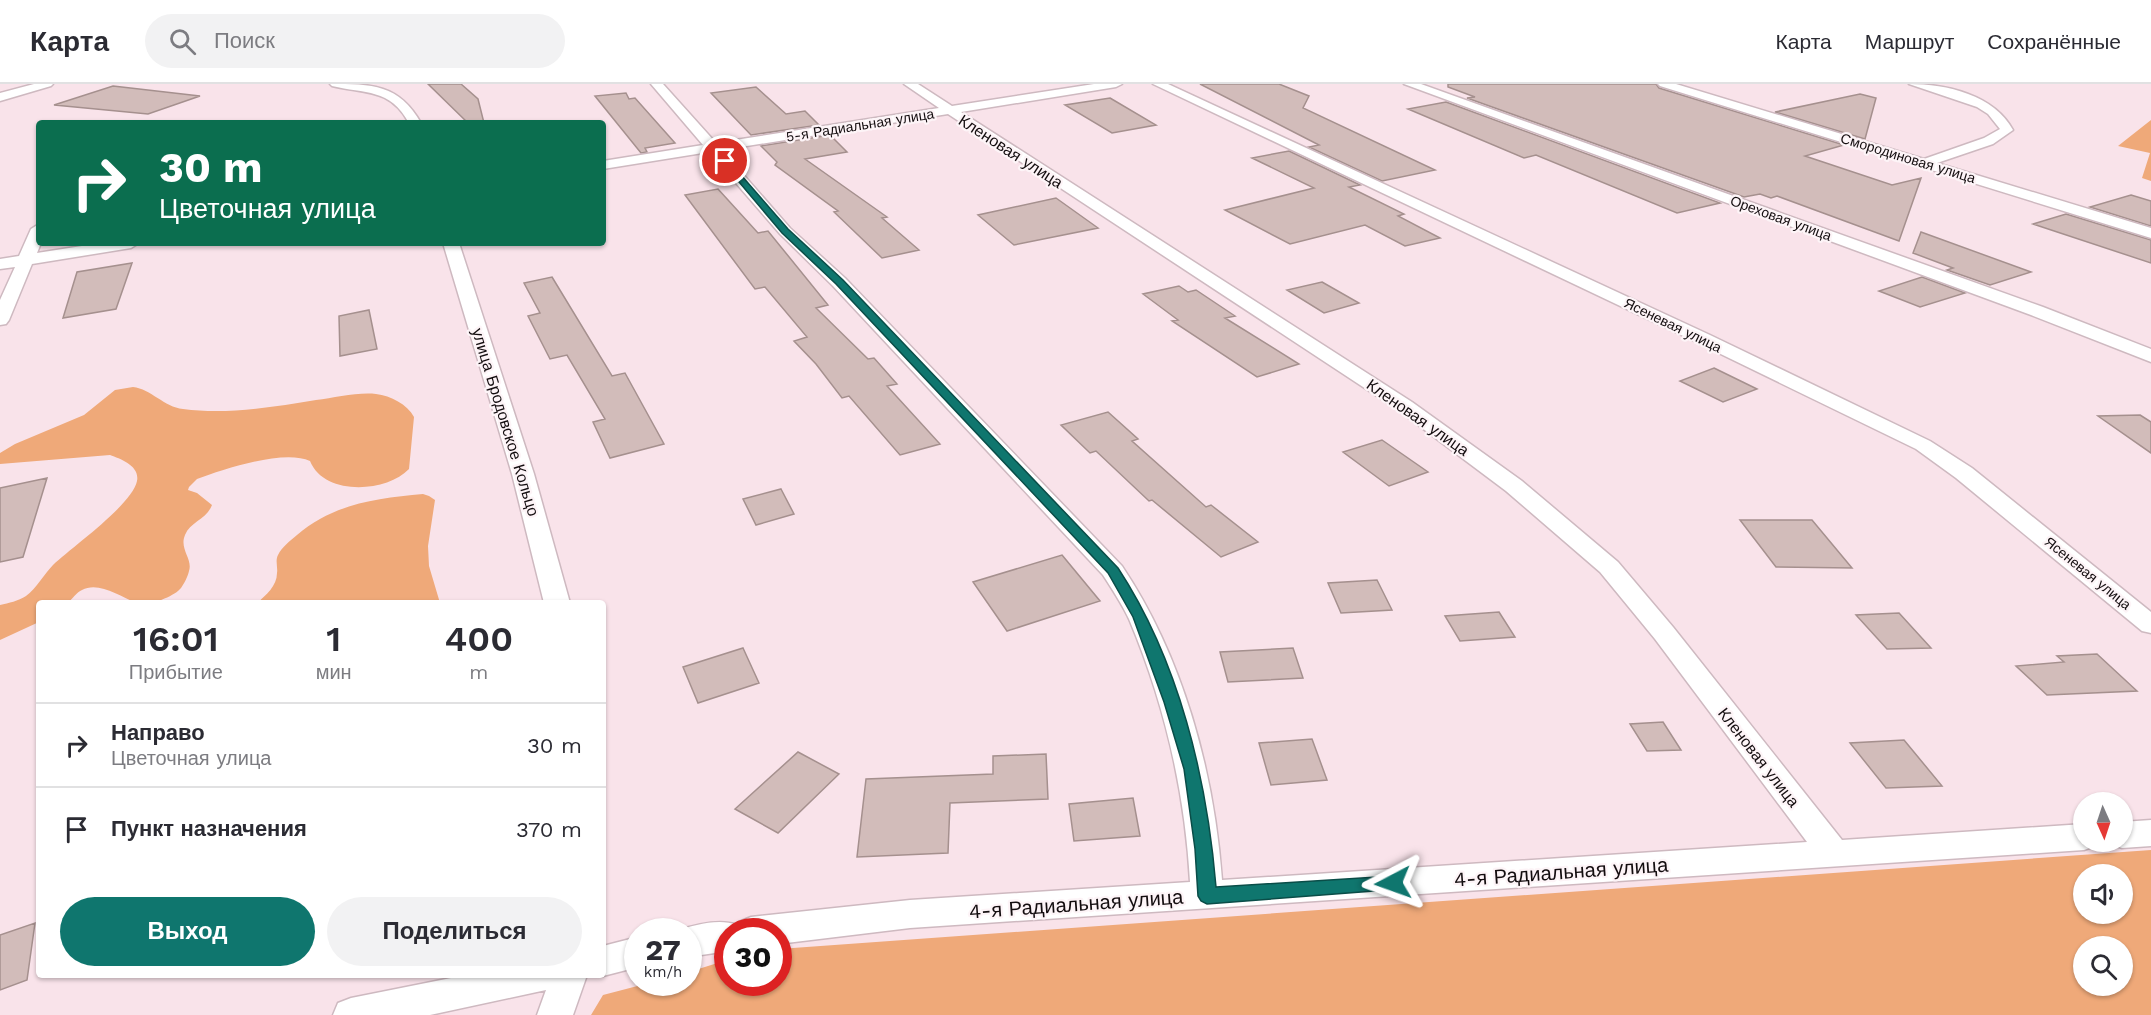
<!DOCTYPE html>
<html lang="ru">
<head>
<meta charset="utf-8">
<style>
	:root { --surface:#fff; --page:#f2f2f3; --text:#2b2b33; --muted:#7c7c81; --line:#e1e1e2; --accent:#0f766e }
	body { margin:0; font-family:"Work Sans",sans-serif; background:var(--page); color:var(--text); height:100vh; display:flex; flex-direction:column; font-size:22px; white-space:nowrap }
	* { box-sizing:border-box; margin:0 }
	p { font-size:20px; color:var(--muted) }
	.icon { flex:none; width:33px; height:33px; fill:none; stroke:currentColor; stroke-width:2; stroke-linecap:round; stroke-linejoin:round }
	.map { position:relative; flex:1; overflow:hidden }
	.side { position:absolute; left:36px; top:516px; width:570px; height:378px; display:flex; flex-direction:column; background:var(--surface); border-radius:6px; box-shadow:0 2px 4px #0004 }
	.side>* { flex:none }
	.banner { position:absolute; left:36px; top:36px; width:570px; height:126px; border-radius:6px; box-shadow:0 2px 4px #0004; background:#0b6e4f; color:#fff; overflow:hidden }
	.needle { width:39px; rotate:177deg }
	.controls { position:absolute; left:2073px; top:708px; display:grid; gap:12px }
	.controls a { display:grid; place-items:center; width:60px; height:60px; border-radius:50%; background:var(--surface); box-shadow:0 2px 4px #0004; font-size:30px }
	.speed { position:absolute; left:624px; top:834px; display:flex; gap:12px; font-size:30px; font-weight:700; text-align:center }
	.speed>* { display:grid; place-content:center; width:78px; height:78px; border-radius:50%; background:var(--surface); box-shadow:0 2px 4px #0004; line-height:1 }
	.speed small { font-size:15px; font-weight:400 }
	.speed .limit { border:9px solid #d22; background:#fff; color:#111 }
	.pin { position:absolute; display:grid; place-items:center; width:51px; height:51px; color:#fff; margin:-26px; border:3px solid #fff; border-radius:50%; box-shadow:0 2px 6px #0007 }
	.me { position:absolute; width:66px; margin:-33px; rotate:266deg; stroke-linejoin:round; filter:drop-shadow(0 0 4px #0008) }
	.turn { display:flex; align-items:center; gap:21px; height:126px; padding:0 24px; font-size:27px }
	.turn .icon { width:78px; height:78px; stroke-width:2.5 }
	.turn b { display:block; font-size:42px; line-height:51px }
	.eta { display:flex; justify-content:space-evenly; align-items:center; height:102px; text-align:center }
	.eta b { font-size:36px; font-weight:600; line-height:42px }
	.primary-button { display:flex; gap:12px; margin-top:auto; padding:12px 24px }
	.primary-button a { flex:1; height:69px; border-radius:36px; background:var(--accent); color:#fff; font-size:24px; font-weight:600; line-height:69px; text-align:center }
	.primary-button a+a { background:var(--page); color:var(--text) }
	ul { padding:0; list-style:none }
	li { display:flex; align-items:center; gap:18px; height:84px; padding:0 24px; border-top:2px solid var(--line) }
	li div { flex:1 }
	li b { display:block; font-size:22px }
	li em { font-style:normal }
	header { display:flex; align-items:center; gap:36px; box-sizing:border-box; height:84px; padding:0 30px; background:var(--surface); border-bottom:2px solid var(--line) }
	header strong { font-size:28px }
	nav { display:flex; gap:33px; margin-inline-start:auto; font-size:21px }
	.search { width:420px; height:54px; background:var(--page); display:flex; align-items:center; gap:15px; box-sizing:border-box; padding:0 21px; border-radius:33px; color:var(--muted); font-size:22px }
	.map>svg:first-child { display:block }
	.forest { fill:#efa979; fill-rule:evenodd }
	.building { fill:#d2bcba; stroke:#a5908e; stroke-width:1.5 }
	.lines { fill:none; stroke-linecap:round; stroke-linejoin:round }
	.street-casing { stroke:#ceb9c0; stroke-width:3 }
	.street { fill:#fff; fill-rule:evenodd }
	.route { fill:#0f766e; stroke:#0a4d48; stroke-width:1.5 }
	.labels { text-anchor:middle; stroke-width:4.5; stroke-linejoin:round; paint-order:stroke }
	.far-street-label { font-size:14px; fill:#130d0f; stroke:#fdf4f7 }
	.street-label { font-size:16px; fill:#130d0f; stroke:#fdf4f7 }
	.near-street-label { font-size:20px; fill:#130d0f; stroke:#fdf4f7 }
</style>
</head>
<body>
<header>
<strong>Карта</strong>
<div class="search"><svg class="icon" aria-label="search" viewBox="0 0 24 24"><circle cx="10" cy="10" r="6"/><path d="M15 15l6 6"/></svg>Поиск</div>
<nav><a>Карта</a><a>Маршрут</a><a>Сохранённые</a></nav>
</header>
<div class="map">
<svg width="2151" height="931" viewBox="0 0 2151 931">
	<rect width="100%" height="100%" fill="#f9e3ea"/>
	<path class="forest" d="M2151 36V97L2142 94 2150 69 2118 62Z
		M133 303C151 305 164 323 183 325 227 331 273 323 316 316 335 314 357 308 376 310 391 312 407 320 414 333L409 385C386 409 324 412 310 377 284 365 224 385 197 395L189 403 188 406 197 409 212 421C207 435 190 438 185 451 179 465 193 475 189 487 188 492 184 500 181 504 174 513 145 524 134 518 120 512 98 497 82 506 77 508 72 515 68 519H39V538L0 556V521C9 519 18 517 26 512 36 505 44 490 53 481 72 463 132 421 137 397 140 382 121 375 110 371L0 380V369L15 360 84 331 115 306Z
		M423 410 429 412 435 416 428 462 429 482 440 519H257C266 511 277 502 277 489 278 483 275 477 278 471 282 463 290 457 297 451 333 420 377 414 423 410Z
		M2151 766V931H591L603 911 649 899 688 898 689 888 727 876 728 898H778L779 865ZM2122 790V830H2084V790ZM2122 862V902H2084V862Z"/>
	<path class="building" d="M428 0H461L478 15 484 39H468Z
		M1200 0H1279L1309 12 1303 24 1435 86 1382 97 1309 63 1319 61Z
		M1448 0H1656L1659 4 1844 61 1805 72 1892 101 1921 94 1899 157 1777 112 1771 114 1760 110 1744 113 1467 14 1475 13 1448 3Z
		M113 2 200 12 148 30 54 21Z
		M756 3 786 30 805 27 819 41 751 51 711 9Z
		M626 9 629 15 635 14 675 59 645 64 647 68 641 69 595 12Z
		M1860 10 1876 14 1865 55 1775 28Z
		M1110 14 1156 41 1112 49 1065 21Z
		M1446 18 1720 119 1677 129 1536 71 1524 74 1408 25Z
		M830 51 847 68 805 75 887 133 882 134 919 166 882 174 834 128 838 127 775 81 777 78 761 62Z
		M1289 67 1360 101 1349 103 1404 130 1398 132 1440 154 1405 162 1365 141 1290 160 1225 126 1314 104 1252 74Z
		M718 105 758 149 768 147 828 221 816 224 868 275 874 274 897 300 887 302 940 360 900 371 849 312 842 314 816 280 794 257 807 253 765 203 755 205 685 111Z
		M2131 111 2151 117V142L2090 123Z
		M1056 114 1098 144 1014 161 978 131Z
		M2066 130 2151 156V179L2033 140Z
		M1921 148 2031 188 1990 201 1947 186 1953 184 1913 169Z
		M132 179 116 225 63 234 77 188Z
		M552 193 612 292 625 289 664 360 610 374 593 338 605 335 567 271 550 275 528 232 540 229 524 199Z
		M1922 193 1965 209 1920 223 1879 207Z
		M1322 198 1359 219 1324 229 1287 206Z
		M1179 202 1188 208 1196 206 1235 232 1225 234 1299 280 1257 293 1172 237 1178 236 1143 210Z
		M369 226 377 265 340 272 339 232Z
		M1714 284 1757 305 1723 318 1680 297Z
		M1108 328 1138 355 1132 357 1206 423 1211 421 1258 458 1221 473 1152 416 1149 417 1096 367 1090 369 1061 341Z
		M2140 331 2151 338V369L2098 332Z
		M1382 356 1428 388 1389 402 1343 368Z
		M47 394 23 473 0 478V404Z
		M781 405 794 430 756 441 743 415Z
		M1740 436H1812L1852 484 1776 483Z
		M1062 471 1100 517 1007 547 973 498Z
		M1377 496 1392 526 1341 529 1328 499Z
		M1499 528 1515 553 1460 557 1445 532Z
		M1899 529 1931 564 1887 565 1856 531Z
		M743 564 759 599 698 619 683 583Z
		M1293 564 1303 594 1228 598 1220 568Z
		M2097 570 2137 607 2047 611 2016 582 2064 578 2057 572Z
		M1663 638 1681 666 1647 667 1630 640Z
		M1312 655 1327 696 1271 701 1259 659Z
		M1904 656 1942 702 1886 704 1850 659Z
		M798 668 839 690 778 749 735 725Z
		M1046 670 1048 715 950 719 948 769 857 773 866 695 993 690V672Z
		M1133 714 1140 752 1074 757 1069 720Z
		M35 839 27 896 0 906V851Z"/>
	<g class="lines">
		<g class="street-casing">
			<path id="street" d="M34 0H53L51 2 0 17V9Z
				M330 0C372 0 399 0 421 39H409C390 4 365 10 332 2Z
				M651 0H663L716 59 939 24 904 0H918L952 22 1094 0H1122L1116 3 961 28 1412 318 1522 397 1618 478 1673 543 1842 756 2084 740V758H2098L2095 762 2084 766 910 844 778 860V848H728V867L688 873V848L676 847C694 841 719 834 737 841L739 838 751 833 910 816 1190 798C1185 707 1164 618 1129 535 1122 520 1112 505 1103 491L833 202 780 150 709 68 603 85V77L703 61ZM948 30 1398 326 1506 407 1600 488 1655 555 1807 758 1222 796C1214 687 1183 573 1122 482L845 194 790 144 722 66Z
				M1153 0H1168L1710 251 1930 357 1972 384 2151 528V549L2142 547 1956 394 1916 365 1698 259Z
				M1404 0H1421L2043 223 2151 265V278L2031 231Z
				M1658 0H1676L1924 75 1984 54 2000 45 1988 30 1977 23 1909 0C1947 0 1994 11 2013 46L1993 60 1937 79 2151 144V154L1660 2Z
				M39 140V159H41L37 169 101 159H139L131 164 32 180 9 236 6 240 0 241V216L15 183 0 185V175L19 172 31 145Z
				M443 159H459L534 390 570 519H544L512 390Z
				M2151 736V762L2122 764 2111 760 2110 758H2122V738Z
				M638 853V883L603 892 599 891H603V862Z
				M466 891H587L573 931H537L546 906 430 931H333L338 919 351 914Z"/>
		</g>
		<use href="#street" class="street"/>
	</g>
	<path class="route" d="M723 76H728L788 145 843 196 1118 484C1179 577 1207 694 1216 803L1393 792 1400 794 1402 799 1400 805 1207 820 1201 817 1198 812 1195 765 1184 685 1164 618 1133 533 1108 489 836 200 782 149 723 79Z"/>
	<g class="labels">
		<g class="far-street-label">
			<text transform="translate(860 41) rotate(-9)" y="5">5-я Радиальная улица</text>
			<text transform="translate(1908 74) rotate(17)" y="5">Смородиновая улица</text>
			<text transform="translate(1781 134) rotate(20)" y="5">Ореховая улица</text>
			<text transform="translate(1673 241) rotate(26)" y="5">Ясеневая улица</text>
			<text transform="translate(2088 489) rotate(39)" y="5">Ясеневая улица</text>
		</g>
		<g class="street-label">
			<text transform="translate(1011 67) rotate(33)" y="6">Кленовая улица</text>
			<text transform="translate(1418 333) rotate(35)" y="6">Кленовая улица</text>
			<text transform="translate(506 338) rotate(73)" y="6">улица Бродовское Кольцо</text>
			<text transform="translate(1759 673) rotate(52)" y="6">Кленовая улица</text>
		</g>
		<g class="near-street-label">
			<text transform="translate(1561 788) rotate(-4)" y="7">4-я Радиальная улица</text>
			<text transform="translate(1076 820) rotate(-4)" y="7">4-я Радиальная улица</text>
		</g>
	</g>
</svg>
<div class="controls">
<a><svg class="needle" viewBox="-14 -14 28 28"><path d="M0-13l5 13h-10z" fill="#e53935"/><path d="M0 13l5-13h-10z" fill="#7c7c81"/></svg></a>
<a><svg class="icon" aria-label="sound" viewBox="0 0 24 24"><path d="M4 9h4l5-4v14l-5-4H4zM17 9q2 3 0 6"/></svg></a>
<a><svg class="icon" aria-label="search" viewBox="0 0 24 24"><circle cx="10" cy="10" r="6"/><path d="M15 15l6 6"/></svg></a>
</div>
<div class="speed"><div>27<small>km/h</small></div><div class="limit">30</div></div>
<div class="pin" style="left:725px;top:77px;background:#d93025"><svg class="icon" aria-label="arrive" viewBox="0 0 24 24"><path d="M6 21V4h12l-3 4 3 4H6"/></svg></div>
<svg class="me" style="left:1393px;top:799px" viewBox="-20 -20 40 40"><path d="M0-17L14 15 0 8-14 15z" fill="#0f766e" stroke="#fff" stroke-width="4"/></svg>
<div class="banner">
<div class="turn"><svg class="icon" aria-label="right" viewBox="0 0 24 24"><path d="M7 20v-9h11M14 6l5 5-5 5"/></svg><div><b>30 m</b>Цветочная улица</div></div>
</div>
<section class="side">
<div class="eta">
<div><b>16:01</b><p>Прибытие</p></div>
<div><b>1</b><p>мин</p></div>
<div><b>400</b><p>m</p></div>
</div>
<ul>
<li><svg class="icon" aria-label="right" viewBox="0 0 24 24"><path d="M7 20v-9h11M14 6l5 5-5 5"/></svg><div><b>Направо</b><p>Цветочная улица</p></div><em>30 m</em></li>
<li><svg class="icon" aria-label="arrive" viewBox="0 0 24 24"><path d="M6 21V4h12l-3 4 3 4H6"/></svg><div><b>Пункт назначения</b></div><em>370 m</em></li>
</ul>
<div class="primary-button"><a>Выход</a><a>Поделиться</a></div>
</section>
</div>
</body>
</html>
